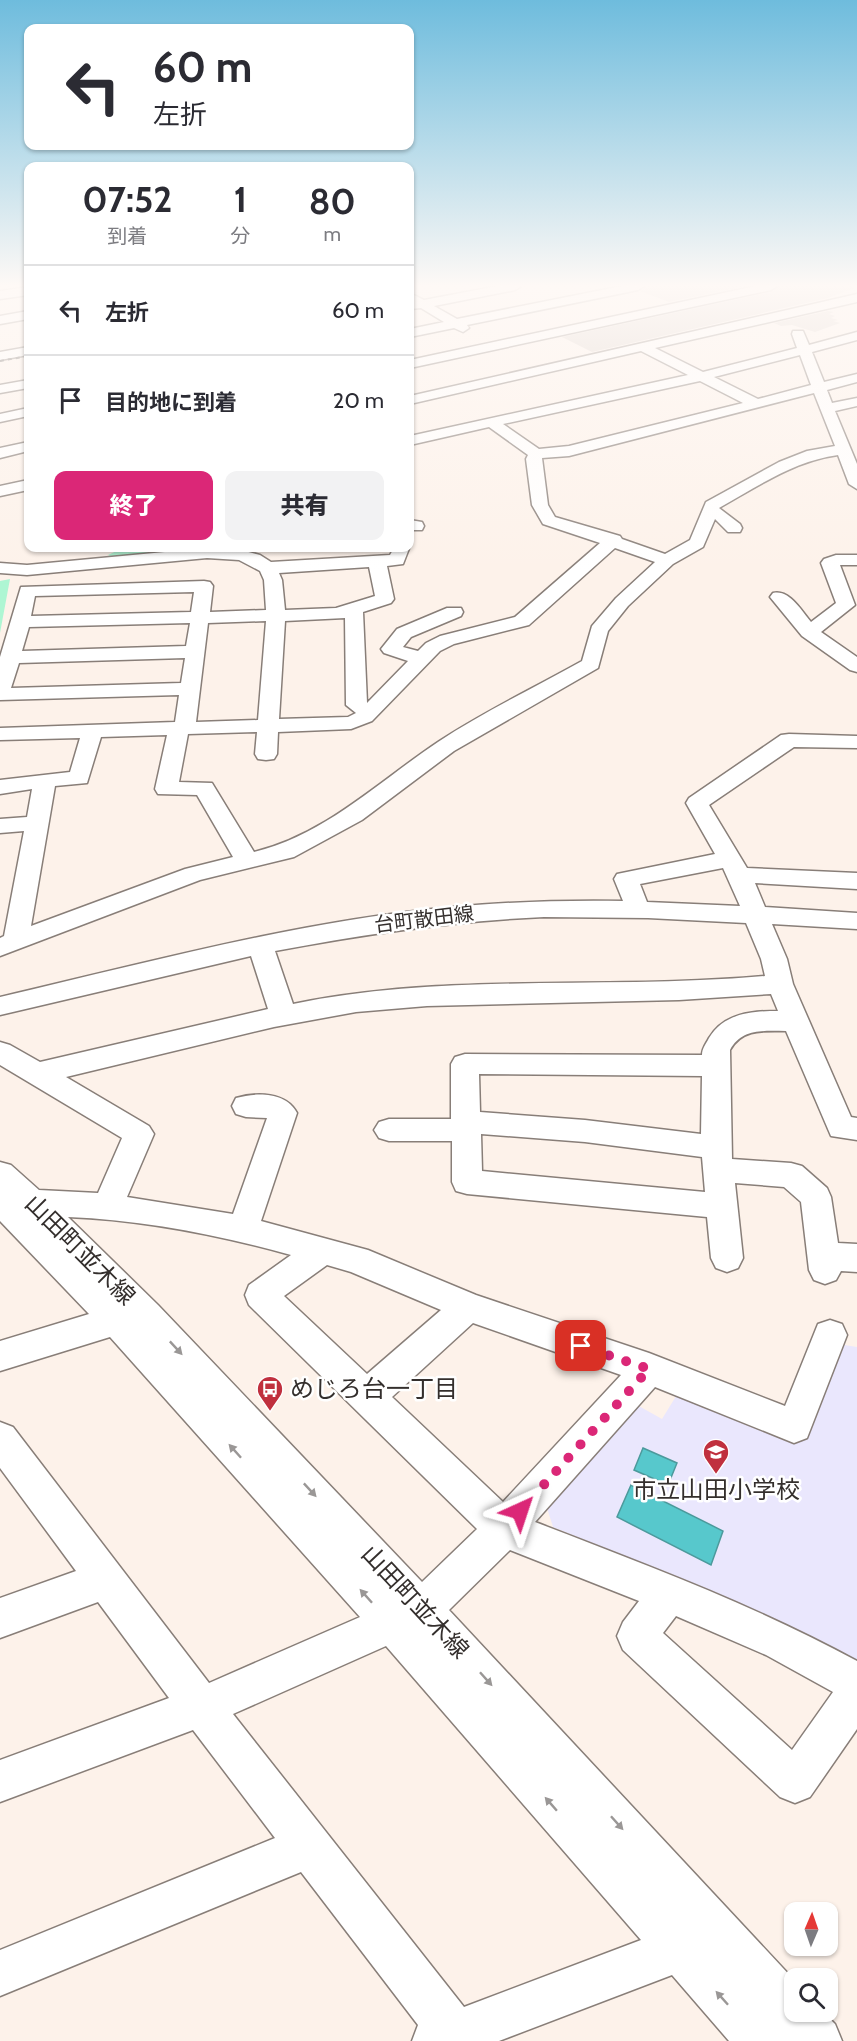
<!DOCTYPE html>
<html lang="ja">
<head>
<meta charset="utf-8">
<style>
	:root { --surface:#fff; --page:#f2f2f3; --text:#2b2b33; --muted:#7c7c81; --line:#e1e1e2; --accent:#db2777 }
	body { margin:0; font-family:Cabin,"Noto Sans JP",sans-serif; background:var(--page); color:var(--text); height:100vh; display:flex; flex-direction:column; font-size:22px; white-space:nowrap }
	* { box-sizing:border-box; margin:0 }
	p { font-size:20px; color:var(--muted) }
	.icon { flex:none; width:33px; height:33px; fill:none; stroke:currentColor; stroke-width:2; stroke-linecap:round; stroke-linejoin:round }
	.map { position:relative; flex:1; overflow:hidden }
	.drawer { position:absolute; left:24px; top:162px; width:390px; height:390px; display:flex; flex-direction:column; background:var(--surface); border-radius:12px; box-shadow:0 2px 4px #0004 }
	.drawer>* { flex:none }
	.banner { position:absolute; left:24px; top:24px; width:390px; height:126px; border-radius:12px; box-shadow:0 2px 4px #0004; background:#fff; color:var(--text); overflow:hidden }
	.needle { width:39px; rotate:2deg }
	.fabs { position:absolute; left:784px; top:1902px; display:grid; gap:12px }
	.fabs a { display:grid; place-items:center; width:54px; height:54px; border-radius:12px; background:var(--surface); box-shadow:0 2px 4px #0004; font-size:30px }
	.pin { position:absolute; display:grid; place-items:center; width:51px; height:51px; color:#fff; margin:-26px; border-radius:12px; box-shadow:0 3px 9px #0006 }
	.me { position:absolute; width:66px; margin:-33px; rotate:42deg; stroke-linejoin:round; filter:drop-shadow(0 0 4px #0008) }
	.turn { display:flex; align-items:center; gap:21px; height:126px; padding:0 30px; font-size:27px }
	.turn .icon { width:78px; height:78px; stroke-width:2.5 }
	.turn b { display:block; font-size:42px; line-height:51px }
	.eta { display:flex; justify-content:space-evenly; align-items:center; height:102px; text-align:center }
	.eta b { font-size:36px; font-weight:800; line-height:42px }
	.cta { display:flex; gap:12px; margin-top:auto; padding:12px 30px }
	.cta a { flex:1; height:69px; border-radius:12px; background:var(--accent); color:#fff; font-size:24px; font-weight:800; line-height:69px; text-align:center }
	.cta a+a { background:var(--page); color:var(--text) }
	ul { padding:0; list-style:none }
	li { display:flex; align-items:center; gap:18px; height:90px; padding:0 30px; border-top:2px solid var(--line) }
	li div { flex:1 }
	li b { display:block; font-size:22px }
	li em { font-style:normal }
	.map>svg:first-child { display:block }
	.education { fill:#eae7fd }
	.green { fill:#aef6d3 }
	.water { fill:#57c8cc; stroke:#4c9a9c; stroke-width:1.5 }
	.building { fill:#dad0c9 }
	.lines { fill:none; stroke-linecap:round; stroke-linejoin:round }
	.minor-casing { stroke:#887e78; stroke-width:3 }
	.highway-casing { stroke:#887e78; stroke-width:3 }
	.minor { fill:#fff; fill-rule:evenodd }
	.highway { fill:#fff; fill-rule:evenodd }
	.rail { stroke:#68625e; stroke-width:2; stroke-dasharray:4 4; stroke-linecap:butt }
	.oneway { fill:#9a9796 }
	.route { stroke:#db2777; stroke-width:10; stroke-dasharray:0 18 }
	.labels { text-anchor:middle; stroke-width:5; stroke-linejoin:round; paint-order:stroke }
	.street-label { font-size:20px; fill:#342f2d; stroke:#fff }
	.near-street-label { font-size:24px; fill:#342f2d; stroke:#fff }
	.near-poi-label { font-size:24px; fill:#342f2d; stroke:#fff; text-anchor:start }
</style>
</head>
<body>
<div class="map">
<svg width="857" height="2041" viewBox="0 0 857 2041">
	<rect width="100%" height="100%" fill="#fdf2ea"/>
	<path class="education" d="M838 1344 857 1347V1669L737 1603 553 1527 547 1508 637 1405 662 1419 678 1393 799 1443Z"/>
	<path class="green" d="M123 548H220L112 557 108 555Z
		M10 579 0 633V581Z"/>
	<path class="water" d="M643 1448 677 1463 668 1485 634 1470Z
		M631 1485 723 1531 711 1565 617 1517Z"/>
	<path class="building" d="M646 286H746L669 302 640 291Z
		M779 286 857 287 828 298 592 352 562 337 771 292Z
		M828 311 834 312 829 314 835 316 831 318 838 320 833 321 840 323 815 332 792 325 781 326 774 323Z"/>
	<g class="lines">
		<g class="minor-casing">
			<path id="minor" d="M498 286H521L515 290 434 306 457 319 622 286H644L638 290 467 325 469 328 463 332 454 328 410 337V329L444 322 421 308 410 309 411 303 410 293 424 300Z
				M756 286H777L771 290 410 368V360Z
				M857 294V302L655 348 703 372 797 348 792 334 793 331H803L809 345 857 332V340L812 352 824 382 857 374V382L827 390 832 403 857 398V406L835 411 857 464V489L849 484 838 455C794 461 758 486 719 508L740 524 742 528 740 532H728L715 519 703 547 673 564 628 606 608 631 598 668 454 751 362 820 294 857 200 880 0 956V938L4 936 24 831 0 833V819L27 817 32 789 0 794V780L70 772 80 738 0 740V728L175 722 179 695 0 700V657L21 587 204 581 210 582 213 586 210 612 266 610 264 580 260 571 239 560 207 558 27 575 0 573V563L27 565 207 548 241 550 260 555 271 562 390 555 394 548 410 546 403 564 387 566 394 599 391 603 363 612 367 703 408 661 384 653 381 649 397 629 447 608H461L463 612 461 616 411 637 403 647 418 651 426 643 440 636 515 617 600 543 543 524 532 505 526 459 528 455 489 427 410 445V436L688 375 641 351 410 404V396ZM800 355 811 385 758 399 714 377ZM700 381 743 403 569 446 539 449 503 424ZM814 393 835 446 807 451 779 462 706 502 690 540 665 554 622 539 620 536 555 517 548 505 542 458 569 456ZM615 548 655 562 616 598 592 626 582 661C534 688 483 712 438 742 378 782 325 835 254 852L212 783 179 782 188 734 257 732 255 754 258 759 266 760 274 759 277 754 278 732 351 729 372 721 440 651 454 644 529 625ZM369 567 375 596 336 608 285 610 282 580 279 573ZM194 592 191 612 31 616 35 596ZM345 618 346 705 356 713 348 717 279 719 285 621ZM266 621 258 720 196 722 208 623ZM190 623 186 646 22 651 29 627ZM185 658 181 683 11 688 19 663ZM167 735 155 789 158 794 197 795 233 857 185 869 31 926 55 786 87 783 101 737Z
				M28 311V319L0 324V316Z
				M28 347V355L0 360V352Z
				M28 380V388L0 393V385Z
				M28 408V416L0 422V414Z
				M28 442V451L0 458V448Z
				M28 480V490L0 496V486Z
				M410 520 422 522 424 526 422 530H410Z
				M836 555H857V565H840L855 605 821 632 857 657V672L850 670 802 636 770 597 773 593C789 589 801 610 811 622L836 603 821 563 824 559Z
				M789 734 857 736V748L794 747 709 805 747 868 857 873V889L755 883 765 907 857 913V929L772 924 787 959 793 984 851 1117 857 1118V1140L831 1136 786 1031C764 1031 742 1028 730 1050L732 1159 791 1163 802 1166 827 1188 831 1197 838 1243 857 1244V1272L841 1271 836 1280 825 1284 814 1280 809 1270 801 1202 784 1187 735 1183 743 1258 738 1268 727 1272 716 1268 711 1258 707 1217 467 1194 456 1191 452 1182V1141H389L379 1138 374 1130 379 1122 389 1119H451V1064L455 1057 465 1054 702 1055C702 1048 706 1044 709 1038 724 1013 752 1011 778 1011L771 994 679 1000 427 1006 356 1012 274 1027 66 1077 149 1126 154 1134 127 1197 233 1214 267 1118 246 1117 236 1114 232 1106 236 1098C257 1092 286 1092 297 1113L261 1221 368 1250 476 1295 649 1353 785 1406 818 1324 830 1320 842 1324 847 1335 807 1438 794 1443 655 1387 535 1522C644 1564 754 1605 857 1661V1729L810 1797 795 1803 780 1797 623 1650 617 1636 623 1622 639 1601 510 1550 449 1610 795 1981V2012H823L835 2024 842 2041H729L672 1975 499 2041H412L418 2025 301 1872 0 1996V1950L275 1838 193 1730 0 1802V1760L169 1698 98 1602 0 1638V1598L76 1571 0 1468V1422L13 1427 209 1683 360 1617 110 1337 0 1371V1341L89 1314 0 1221V1162L11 1165 39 1190 98 1193 122 1138 0 1065V1042L10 1045 40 1062 268 1009 251 956 0 1015V997C146 963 292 923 441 908 501 902 562 900 623 901L614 879 617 874 715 854 686 803 689 798 781 735ZM723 868 740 906 647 902 640 884ZM544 917 648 918 746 923 761 959 765 976C608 990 448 972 293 1004L275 951C365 934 453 921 544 917ZM479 1074 702 1076 701 1134 585 1120 480 1112ZM481 1134 585 1142 702 1157 705 1192 482 1171ZM68 1217C143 1220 219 1235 291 1255L249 1285 245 1295 249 1305 477 1529 422 1582 158 1305ZM327 1265 351 1272 441 1310 367 1374 284 1296ZM473 1323 621 1375 503 1502 392 1397ZM676 1616 766 1655 833 1692 792 1750 663 1633ZM386 1646 641 1940 464 2007 233 1714Z"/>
		</g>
		<g class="highway-casing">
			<path id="highway" d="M28 287V295L0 299V291Z"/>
		</g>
		<use href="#minor" class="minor"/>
		<use href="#highway" class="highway"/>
		<path class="rail" d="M0 361 28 356"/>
	</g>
	<defs><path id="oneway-solid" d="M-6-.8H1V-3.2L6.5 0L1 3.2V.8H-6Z" transform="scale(1.5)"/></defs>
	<g class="oneway">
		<use href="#oneway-solid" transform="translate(176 1348) rotate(47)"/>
		<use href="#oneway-solid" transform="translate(235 1451) rotate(-132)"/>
		<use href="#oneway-solid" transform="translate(310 1490) rotate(47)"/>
		<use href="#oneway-solid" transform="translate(366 1596) rotate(-132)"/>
		<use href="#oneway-solid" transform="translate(486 1679) rotate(48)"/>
		<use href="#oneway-solid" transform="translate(551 1804) rotate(-131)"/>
		<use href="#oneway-solid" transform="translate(617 1823) rotate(48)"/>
		<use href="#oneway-solid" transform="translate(722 1998) rotate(-132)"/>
	</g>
	<linearGradient id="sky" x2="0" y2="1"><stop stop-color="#6ebcdd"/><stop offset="0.5" stop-color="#fef9f6"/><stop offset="1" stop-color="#fef9f6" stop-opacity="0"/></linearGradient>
	<rect width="857" height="571" fill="url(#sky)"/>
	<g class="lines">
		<path class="route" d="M520 1511 649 1369 581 1346"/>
	</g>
	<defs>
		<g id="bus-pin" transform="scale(1.35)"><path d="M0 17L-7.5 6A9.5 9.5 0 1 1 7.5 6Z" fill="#c0303e" stroke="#fff"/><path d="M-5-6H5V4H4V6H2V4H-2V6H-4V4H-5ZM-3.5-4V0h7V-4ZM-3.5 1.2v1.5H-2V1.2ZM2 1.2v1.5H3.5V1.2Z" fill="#fff"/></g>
		<g id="school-pin" transform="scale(1.35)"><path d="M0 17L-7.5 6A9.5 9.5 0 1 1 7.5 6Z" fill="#c0303e" stroke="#fff"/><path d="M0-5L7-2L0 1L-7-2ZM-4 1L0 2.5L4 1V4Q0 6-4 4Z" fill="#fff"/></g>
	</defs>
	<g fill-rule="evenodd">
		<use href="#bus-pin" x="270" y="1389"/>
		<use href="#school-pin" x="716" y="1452"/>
	</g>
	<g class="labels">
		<g class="street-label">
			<text transform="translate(424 919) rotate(-7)" y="7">台町散田線</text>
		</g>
		<g class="near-street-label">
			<text transform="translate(80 1250) rotate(45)" y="8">山田町並木線</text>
			<text transform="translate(415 1602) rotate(47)" y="8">山田町並木線</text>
		</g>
		<g class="near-poi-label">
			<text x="290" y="1397">めじろ台一丁目</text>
			<text x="716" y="1498" text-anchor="middle">市立山田小学校</text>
		</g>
	</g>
</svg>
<div class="fabs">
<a><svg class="needle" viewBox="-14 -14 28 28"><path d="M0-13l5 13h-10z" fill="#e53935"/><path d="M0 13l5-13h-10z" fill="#7c7c81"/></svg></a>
<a><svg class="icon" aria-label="search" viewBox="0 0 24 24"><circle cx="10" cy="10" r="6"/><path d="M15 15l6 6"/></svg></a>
</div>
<div class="pin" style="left:581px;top:1346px;background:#d93025"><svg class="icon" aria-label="arrive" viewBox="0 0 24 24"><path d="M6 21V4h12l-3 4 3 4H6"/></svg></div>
<svg class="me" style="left:520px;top:1511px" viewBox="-20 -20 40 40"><path d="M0-17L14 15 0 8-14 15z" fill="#db2777" stroke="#fff" stroke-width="4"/></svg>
<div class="banner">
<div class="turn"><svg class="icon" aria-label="left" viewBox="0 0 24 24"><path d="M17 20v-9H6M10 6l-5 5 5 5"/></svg><div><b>60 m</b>左折</div></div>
</div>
<section class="drawer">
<div class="eta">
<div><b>07:52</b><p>到着</p></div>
<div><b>1</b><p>分</p></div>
<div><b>80</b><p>m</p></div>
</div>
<ul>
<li><svg class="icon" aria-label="left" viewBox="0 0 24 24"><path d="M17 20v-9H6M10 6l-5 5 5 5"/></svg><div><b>左折</b></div><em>60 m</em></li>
<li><svg class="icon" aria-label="arrive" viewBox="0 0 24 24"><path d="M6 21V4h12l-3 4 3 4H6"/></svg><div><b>目的地に到着</b></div><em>20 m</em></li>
</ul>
<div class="cta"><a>終了</a><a>共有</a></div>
</section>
</div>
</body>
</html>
